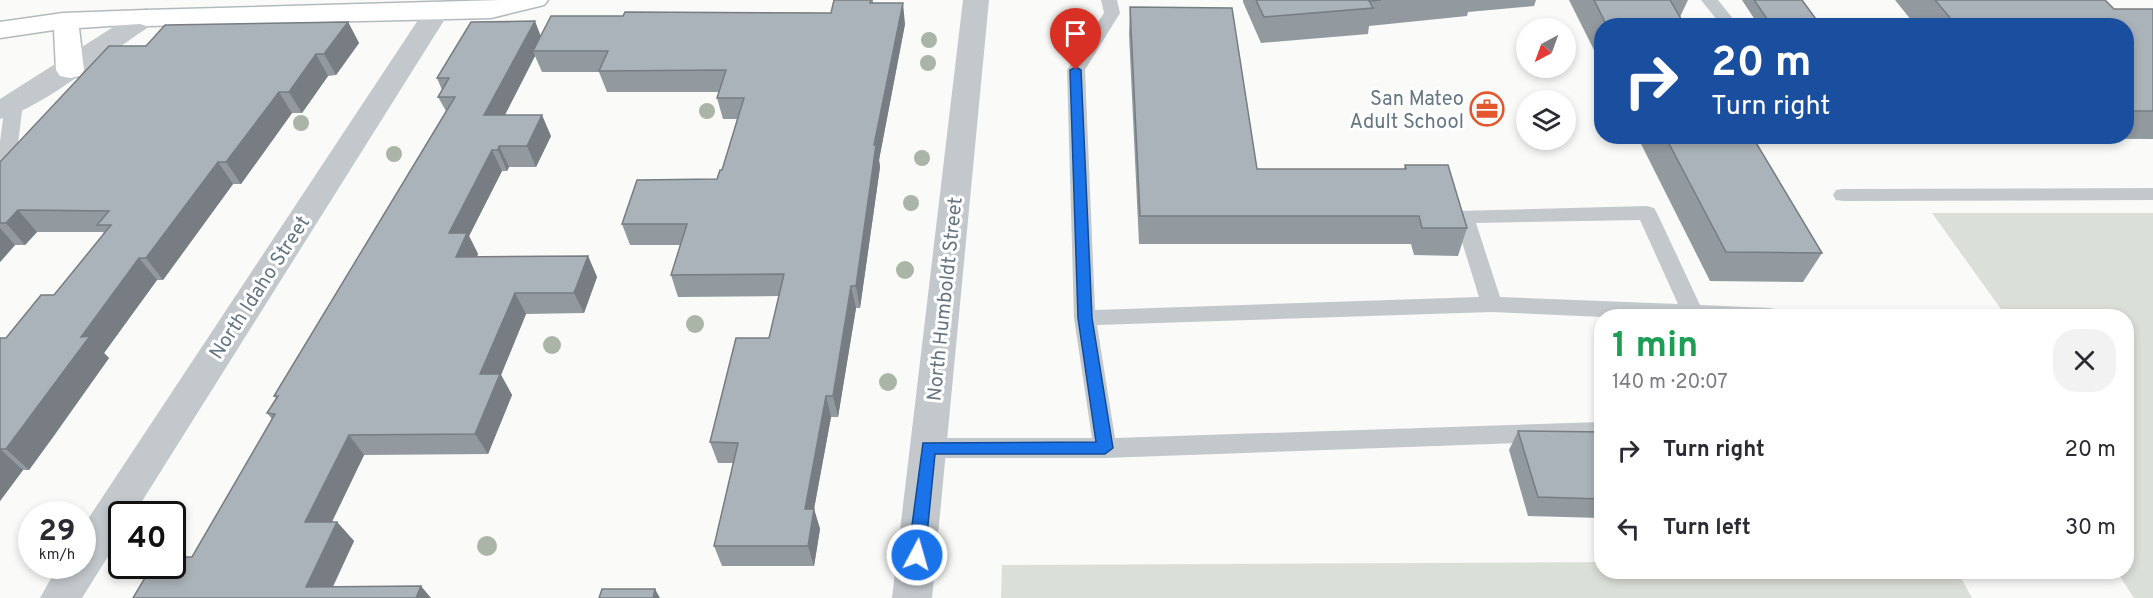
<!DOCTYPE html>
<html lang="en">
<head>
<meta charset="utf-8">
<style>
	:root { --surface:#fff; --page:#f2f2f3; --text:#2b2b33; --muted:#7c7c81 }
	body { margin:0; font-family:Overpass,sans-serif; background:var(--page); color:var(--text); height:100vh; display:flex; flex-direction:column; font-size:22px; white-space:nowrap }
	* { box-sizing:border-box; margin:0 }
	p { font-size:20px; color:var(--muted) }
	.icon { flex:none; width:33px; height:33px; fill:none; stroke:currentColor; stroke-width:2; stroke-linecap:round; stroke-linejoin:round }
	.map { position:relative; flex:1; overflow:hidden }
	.panel { position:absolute; left:1594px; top:309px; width:540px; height:270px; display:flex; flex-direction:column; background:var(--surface); border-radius:24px; box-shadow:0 3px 9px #0003 }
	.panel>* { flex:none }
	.guide { position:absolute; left:1594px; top:18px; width:540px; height:126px; border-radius:24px; box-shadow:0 3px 9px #0003; background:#1a4fa0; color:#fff; overflow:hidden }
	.needle { width:39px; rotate:221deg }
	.controls { position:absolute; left:1516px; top:18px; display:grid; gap:12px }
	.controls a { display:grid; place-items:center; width:60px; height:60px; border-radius:50%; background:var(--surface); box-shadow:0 3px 9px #0003; font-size:30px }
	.speed { position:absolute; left:18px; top:501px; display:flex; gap:12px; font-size:30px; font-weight:700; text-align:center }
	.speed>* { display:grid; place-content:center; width:78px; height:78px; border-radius:50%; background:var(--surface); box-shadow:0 3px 9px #0003; line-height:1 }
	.speed small { font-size:15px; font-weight:400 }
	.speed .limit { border:3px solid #111; border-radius:9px; background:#fff; color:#111 }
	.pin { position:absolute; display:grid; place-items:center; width:51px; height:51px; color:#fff; margin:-62px -26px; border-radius:50% 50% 50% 0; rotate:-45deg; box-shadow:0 0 6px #0007 }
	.pin .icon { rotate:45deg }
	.me { position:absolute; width:66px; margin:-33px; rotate:6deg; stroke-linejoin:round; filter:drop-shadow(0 0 4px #0008) }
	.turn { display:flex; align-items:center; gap:21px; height:126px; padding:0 18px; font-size:27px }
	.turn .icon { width:78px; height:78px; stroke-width:2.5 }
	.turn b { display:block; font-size:42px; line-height:51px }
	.round { display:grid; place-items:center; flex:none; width:63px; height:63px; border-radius:24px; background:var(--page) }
	.head { display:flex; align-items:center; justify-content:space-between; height:102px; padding:0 18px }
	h1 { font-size:36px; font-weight:700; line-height:45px; color:#1e9e55 }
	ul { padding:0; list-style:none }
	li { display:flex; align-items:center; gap:18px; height:78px; padding:0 18px }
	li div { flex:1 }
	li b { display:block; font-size:22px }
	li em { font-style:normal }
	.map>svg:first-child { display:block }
	.green { fill:#dadfd7 }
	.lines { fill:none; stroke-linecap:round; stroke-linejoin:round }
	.secondary-casing { stroke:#b3babf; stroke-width:3 }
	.motorway-casing { stroke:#b4b9bd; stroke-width:3 }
	.service { fill:#c3c8cc; fill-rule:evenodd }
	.minor { fill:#c3c8cc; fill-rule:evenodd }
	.tertiary { fill:#c3c8cc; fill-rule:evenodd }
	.secondary { fill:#fff; fill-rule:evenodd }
	.motorway { fill:#fff; fill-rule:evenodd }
	.tree { fill:#aab4a7 }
	.wall { fill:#929a9f }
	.shaded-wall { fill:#777d82 }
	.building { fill:#aab3b9; stroke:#777d82; stroke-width:1.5 }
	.route { fill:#1a73e8; stroke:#114b97; stroke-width:1.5 }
	.labels { text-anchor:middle; stroke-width:6; stroke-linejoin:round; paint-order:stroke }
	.poi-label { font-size:20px; fill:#657683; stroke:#fff; text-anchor:end }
	.street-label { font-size:20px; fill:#657683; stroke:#fff }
</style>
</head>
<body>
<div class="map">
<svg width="2153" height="598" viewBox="0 0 2153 598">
	<rect width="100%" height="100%" fill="#fafaf8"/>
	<path class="green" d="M1932 213H2153V598H2134L2117 572H2127V316H2006Z
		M1602 562V572H1958L1972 598H1001L1002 565Z"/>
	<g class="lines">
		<g class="secondary-casing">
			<path id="secondary" d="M501 0H548L544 5 491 18 146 26 137 23 133 18 137 13 146 10Z"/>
		</g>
		<g class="motorway-casing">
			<path id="motorway" d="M146 10 155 13 159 18 155 23 79 28 84 70 80 76 70 78 60 76 56 70 54 30 0 38V22L63 13Z"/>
		</g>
		<path class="service" d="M1101 0H1117L1120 13 1085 70 1095 310 1479 297 1454 216 1457 211 1647 206 1654 208 1657 213 1700 305 1770 308 1778 310 1781 316 1602 317 1492 312 1097 325 1115 438 1602 422V440L1105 458H928L920 455 916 448 920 441 928 438H1092L1074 318 1067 70 1104 13ZM1640 220 1678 304 1500 297 1476 223Z
			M1701 0H1718L1739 26H1722Z
			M14 97 23 103 17 152 7 168 0 170V142L5 103Z
			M2153 188V200L1843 201 1836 200 1833 195 1836 190 1843 189Z"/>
		<path class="minor" d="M437 3 446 6 450 11 134 514H122V534L82 598H40L58 566H82V528L424 11 428 6Z"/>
		<path class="tertiary" d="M963 0H989L932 598H892Z
			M146 10 155 13 159 18 155 23C113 49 45 107 0 119V99L118 24Z"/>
		<use href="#secondary" class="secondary"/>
		<use href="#motorway" class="motorway"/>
	</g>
	<g class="tree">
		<circle cx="929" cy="40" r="8"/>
		<circle cx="928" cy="63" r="8"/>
		<circle cx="707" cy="111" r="8"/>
		<circle cx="301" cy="123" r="8"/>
		<circle cx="394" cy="154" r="8"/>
		<circle cx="922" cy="158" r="8"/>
		<circle cx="911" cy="203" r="8"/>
		<circle cx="905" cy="270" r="9"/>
		<circle cx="695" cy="324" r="9"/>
		<circle cx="552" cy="345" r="9"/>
		<circle cx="888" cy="382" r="9"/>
		<circle cx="487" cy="546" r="10"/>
	</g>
	<path class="wall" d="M834 0H873V3L905 24 879 160 880 167 860 308H856L838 417H831L814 509 820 529 814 566H722L714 546 733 463H718L710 442 769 338 779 296 678 297 671 275 680 245H630L622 224 717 179 722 170 737 119H723L717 98 719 92H607L599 72H542L535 56 505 115 551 136 536 167H509L507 171H502L469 236 478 254 477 257 588 256 597 277 584 313 526 314 501 375 512 395 488 454 364 455 332 522H337L354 541 333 587 133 598 192 557 272 419 267 413 276 398 274 396 446 111 438 97 442 90 437 78 541 36 623 16 831 13Z
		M1243 0H1536L1534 6 1468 12 1467 16 1369 26 1368 34 1261 43 1243 2Z
		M1569 0H1688L1680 17 1685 26H1602V66Z
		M1742 0H1802L1821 26H1759Z
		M1895 0H2105L2114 9H2153V139L2012 138 2010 136H2127V26H1916Z
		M1130 7 1257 169H1404L1405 165 1467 228 1458 256 1414 255 1411 244H1139L1129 34Z
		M348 22 359 43 336 75 328 76 302 113H292L241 184H233L163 280H157L104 353 109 358 54 436 29 470H23L0 501V338H6L54 295 104 233 103 232H37L25 245H15L0 262V162L146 46Z
		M1637 136H1752L1822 253 1803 282 1710 281Z
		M1518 431 1602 432V518L1528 516 1509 450Z"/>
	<path class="shaded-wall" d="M903 3 905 24 879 160 880 167 860 308 856 286 874 145Z
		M535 21 543 42 533 51 535 56 494 136 484 115Z
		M348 22 359 43 336 75 324 54Z
		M316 54 328 76 302 113 289 92Z
		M279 92 292 113 241 184 226 162Z
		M542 115 551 136 536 167 527 146Z
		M499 146 509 167 507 171 498 150Z
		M492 150 502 171 469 236 478 254 467 278 456 257 449 233Z
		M218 162 233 184 163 280 146 258Z
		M18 210 37 232 25 245 6 223Z
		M0 228 15 245 0 262Z
		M588 256 597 277 584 313 574 293Z
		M139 258 157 280 104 353 109 358 29 470 6 449 81 337Z
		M851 286 856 308 838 417 833 396Z
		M515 293 526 314 501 375 512 395 488 454 475 434 480 374Z
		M826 396 831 417 814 509 820 529 814 566 808 546 805 509Z
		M349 435 364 455 322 542 305 522Z
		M0 449 23 470 0 501Z
		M337 522 354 541 327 598 306 587Z
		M421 586 431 598H416Z
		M655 589 660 598H653Z"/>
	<path class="building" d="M834 0H871L870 3H903L874 145H876L856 286H851L833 396H826L805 509H814L808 546H714L738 443 710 442 736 338H769L784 274 671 275 687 224H622L637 180 717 179 720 170H722L744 98H717L726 70 599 71 608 51H533L551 16H623L625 12 831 13Z
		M1256 0H1381L1369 1 1373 8 1264 17Z
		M1594 0H1670L1685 26H1607Z
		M1754 0H1802L1821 26H1772Z
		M1935 0H2105L2114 9H2153V111H2127V26H1957Z
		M1130 7 1232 8 1257 169H1406L1405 165H1448L1467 228H1422L1419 216H1140Z
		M535 21 484 115H542L527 146H499L498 150H492L449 233H467L456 257 588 256 574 293H515L480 374H500L475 434 349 435 305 522H337L306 587 421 586 416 598H133L152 566H172V557H192L275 414 267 413 278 396H274L455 97H438L449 78H437L471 22Z
		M348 22 324 54H316L289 92H279L226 162H218L146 258H139L81 337 90 336 6 449H0V338H6L41 295H54L111 225H97L109 211 18 210 6 223H0V162L109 46H146L165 25Z
		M1665 136H1752L1822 253 1726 252Z
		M1518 431 1602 432V499L1538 497Z
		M602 589H655L653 598H599Z"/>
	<path class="route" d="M1076 67 1081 70 1092 318 1113 448 1105 454H935L925 555 922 560 917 562 911 560 908 555 923 443 1096 442 1078 318 1070 70Z"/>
	<defs>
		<g id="office-ring" transform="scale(1.725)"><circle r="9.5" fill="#fff" stroke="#e4572e" stroke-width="1.5"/><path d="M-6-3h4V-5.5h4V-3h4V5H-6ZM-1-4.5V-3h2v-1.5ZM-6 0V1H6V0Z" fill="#e4572e"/></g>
	</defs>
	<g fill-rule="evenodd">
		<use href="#office-ring" x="1487" y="109"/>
	</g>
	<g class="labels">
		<g class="poi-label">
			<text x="1464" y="105">San Mateo<tspan x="1464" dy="23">Adult School</tspan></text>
		</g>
		<g class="street-label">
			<text transform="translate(259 287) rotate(-57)" y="7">North Idaho Street</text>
			<text transform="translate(944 299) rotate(-84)" y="7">North Humboldt Street</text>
		</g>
	</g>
</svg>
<div class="controls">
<a><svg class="needle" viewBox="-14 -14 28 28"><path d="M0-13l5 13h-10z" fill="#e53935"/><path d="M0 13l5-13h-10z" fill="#7c7c81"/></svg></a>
<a><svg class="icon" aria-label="layers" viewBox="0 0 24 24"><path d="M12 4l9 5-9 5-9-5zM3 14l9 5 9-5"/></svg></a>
</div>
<div class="speed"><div>29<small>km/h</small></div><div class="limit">40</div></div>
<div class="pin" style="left:1076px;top:70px;background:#d93025"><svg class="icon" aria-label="arrive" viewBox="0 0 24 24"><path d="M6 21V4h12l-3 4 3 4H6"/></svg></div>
<svg class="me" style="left:917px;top:555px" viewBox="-20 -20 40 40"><circle r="17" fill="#1a73e8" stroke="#fff" stroke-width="3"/><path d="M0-11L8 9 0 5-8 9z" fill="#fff"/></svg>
<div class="guide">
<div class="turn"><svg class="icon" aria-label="right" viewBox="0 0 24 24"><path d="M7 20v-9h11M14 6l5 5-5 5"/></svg><div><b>20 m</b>Turn right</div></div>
</div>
<section class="panel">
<div class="head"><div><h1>1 min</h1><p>140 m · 20:07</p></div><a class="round"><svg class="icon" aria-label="close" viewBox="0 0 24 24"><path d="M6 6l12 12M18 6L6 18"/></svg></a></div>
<ul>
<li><svg class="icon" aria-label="right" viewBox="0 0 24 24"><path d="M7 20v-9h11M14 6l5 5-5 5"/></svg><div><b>Turn right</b></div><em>20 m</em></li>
<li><svg class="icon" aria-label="left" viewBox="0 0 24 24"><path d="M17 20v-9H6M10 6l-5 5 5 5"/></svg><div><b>Turn left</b></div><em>30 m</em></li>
</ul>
</section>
</div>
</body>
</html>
